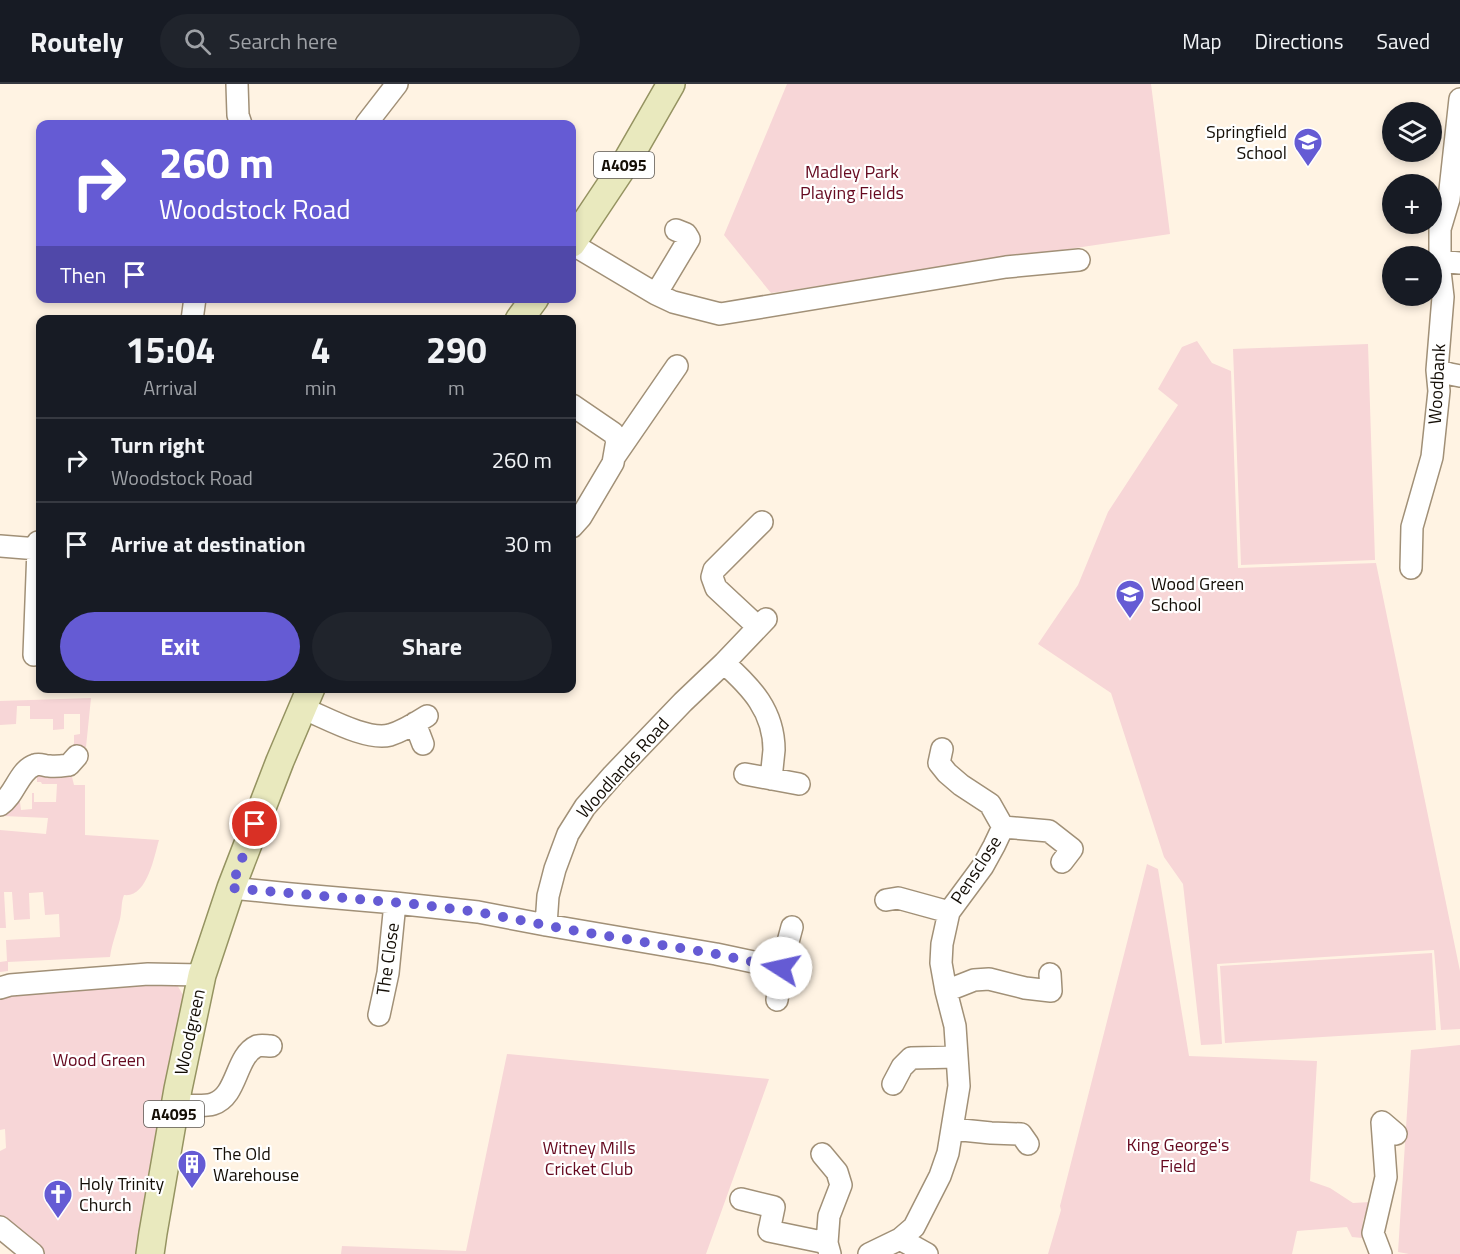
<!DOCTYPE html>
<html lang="en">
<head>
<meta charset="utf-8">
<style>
	:root { --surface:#171b24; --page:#20242c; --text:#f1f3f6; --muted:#9ea1a6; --line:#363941; --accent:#655bd4 }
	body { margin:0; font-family:"Titillium Web",sans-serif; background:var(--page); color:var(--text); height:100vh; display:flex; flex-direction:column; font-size:22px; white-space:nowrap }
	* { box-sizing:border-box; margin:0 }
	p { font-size:20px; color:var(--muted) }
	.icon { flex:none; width:33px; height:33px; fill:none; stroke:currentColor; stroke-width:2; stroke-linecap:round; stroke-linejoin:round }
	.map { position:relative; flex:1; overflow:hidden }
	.sheet { position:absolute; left:36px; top:231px; width:540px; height:378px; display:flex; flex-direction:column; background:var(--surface); border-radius:12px; box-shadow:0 3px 9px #0003 }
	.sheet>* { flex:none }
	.hud { position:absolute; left:36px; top:36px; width:540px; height:183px; border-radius:12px; box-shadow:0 3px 9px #0003; background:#655bd4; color:#fff; overflow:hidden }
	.buttons { position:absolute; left:1382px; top:18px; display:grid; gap:12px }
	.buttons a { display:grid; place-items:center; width:60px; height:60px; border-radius:50%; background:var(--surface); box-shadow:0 3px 9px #0003; font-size:30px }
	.pin { position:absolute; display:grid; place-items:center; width:51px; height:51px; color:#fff; margin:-26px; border:3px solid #fff; border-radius:50%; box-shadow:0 2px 6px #0007 }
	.me { position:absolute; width:66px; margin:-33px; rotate:280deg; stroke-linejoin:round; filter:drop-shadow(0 0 4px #0008) }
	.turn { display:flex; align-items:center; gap:21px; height:126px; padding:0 24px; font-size:27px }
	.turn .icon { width:78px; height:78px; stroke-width:2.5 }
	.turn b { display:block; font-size:42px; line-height:51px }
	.then { display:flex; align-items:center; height:57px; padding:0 24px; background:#0003; gap:12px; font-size:22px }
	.eta { display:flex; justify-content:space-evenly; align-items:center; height:102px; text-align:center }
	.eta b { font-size:36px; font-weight:700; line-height:42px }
	.primary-button { display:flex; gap:12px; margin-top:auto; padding:12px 24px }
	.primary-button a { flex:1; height:69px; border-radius:36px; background:var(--accent); color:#fff; font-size:24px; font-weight:700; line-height:69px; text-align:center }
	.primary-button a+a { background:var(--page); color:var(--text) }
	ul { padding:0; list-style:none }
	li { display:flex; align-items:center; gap:18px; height:84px; padding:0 24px; border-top:2px solid var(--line) }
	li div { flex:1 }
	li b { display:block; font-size:22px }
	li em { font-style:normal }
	header { display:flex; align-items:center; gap:36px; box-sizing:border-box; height:84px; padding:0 30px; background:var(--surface); border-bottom:2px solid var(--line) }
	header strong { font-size:28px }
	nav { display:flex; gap:33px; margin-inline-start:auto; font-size:21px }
	.search { width:420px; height:54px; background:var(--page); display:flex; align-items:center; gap:15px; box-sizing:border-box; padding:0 21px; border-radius:33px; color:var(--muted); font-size:22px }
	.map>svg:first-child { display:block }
	.green { fill:#f7d6d7 }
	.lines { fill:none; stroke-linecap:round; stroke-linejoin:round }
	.minor-casing { stroke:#a19077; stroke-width:24 }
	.major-casing { stroke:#959361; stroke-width:30 }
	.minor { stroke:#fff; stroke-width:21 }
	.major { stroke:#e9e9be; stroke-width:27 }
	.route { stroke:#655bd4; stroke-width:10; stroke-dasharray:0 18 }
	.labels { text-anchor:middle; stroke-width:4.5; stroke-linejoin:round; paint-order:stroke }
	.shield { fill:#fff; stroke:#5a5651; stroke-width:1.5 }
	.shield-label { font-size:16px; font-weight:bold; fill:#140e06 }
	.poi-label { font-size:18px; fill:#140e06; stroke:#fff; text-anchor:start }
	.park-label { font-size:18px; fill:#660a20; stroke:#fff }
	.street-label { font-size:18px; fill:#140e06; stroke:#fff }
</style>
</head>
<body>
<header>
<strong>Routely</strong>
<div class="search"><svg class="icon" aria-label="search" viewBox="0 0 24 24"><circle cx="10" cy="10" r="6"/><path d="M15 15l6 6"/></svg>Search here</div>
<nav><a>Map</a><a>Directions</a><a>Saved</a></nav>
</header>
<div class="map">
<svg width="1460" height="1170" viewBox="0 0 1460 1170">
	<rect width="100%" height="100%" fill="#fff3e3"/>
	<path class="green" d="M787 0H1151L1170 150 771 209 724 151Z
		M1197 257 1212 279 1231 287 1238 484 1376 479 1460 887V945L1441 946 1434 866 1217 880 1222 960 1201 961 1183 800 1164 773 1111 609 1038 560 1078 501 1108 428 1178 321 1158 305 1182 263Z
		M1368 260 1375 476 1241 481 1233 265Z
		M91 614 86 663 74 662V651L80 650V630H64V645L53 646V635H30V622H17L16 640 0 641V617Z
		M67 688 72 693 74 701H85V751L159 756C154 773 147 814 124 811 121 818 122 827 120 835 117 847 112 859 110 873L8 878V887L0 888V878L7 877 6 856 60 853 59 830 45 831 43 808 29 809 30 835 14 836 12 808H4L6 844H0V746L46 750 48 734 3 732V725L15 716 20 718 21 726 32 725V709H34V718H56L57 700H42L41 698H37V689Z
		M1147 780 1158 785 1189 972 1317 977 1310 1097 1330 1104 1353 1119 1371 1118 1363 1136 1362 1154 1352 1153 1347 1143 1297 1147 1292 1170H1048L1061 1126 1060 1122Z
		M1432 869 1436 946 1225 959 1220 882Z
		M173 894 186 916 143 1170H42L0 1133V1067L6 1064 5 1045 0 1046V911Z
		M1460 961V1170H1409L1398 1168 1411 966Z
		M507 970 769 995 706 1170H341L342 1162 466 1167Z"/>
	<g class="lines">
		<g class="minor-casing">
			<path id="minor" d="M237 0 238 31 241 40
				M366 40 397 0
				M572 160 656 210 673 218 720 230 1006 183 1079 176
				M1439 177 1460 179
				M656 210 689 155 686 150 676 146
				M192 236 195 214
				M1437 286 1450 290 1460 292
				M572 321 613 349 617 356 613 379 581 433 572 443
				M615 372 677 282
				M0 462 38 465V458
				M1411 484 1412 443 1432 373 1439 307 1437 286 1443 213 1440 187V145L1449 115 1460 15
				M758 543 716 504 712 493 714 486 762 438
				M34 571 38 465
				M724 579C751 603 774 627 774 666 773 676 772 685 771 695
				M302 624C325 633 366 657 390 651 403 647 416 639 427 632
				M415 639 423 660
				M745 690 799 700
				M0 721C15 711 19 686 35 681 40 679 44 682 49 682 56 683 62 682 69 681L77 672
				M1003 743 1049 747 1072 765 1062 778
				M231 804 291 810 395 819 478 828 546 841 716 870 781 884 777 916
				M886 816 898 814 949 828
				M546 841 548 812 555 785 568 750 585 723 613 691 683 618 724 579 766 535
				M781 884 792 843
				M0 904 10 901 59 897 148 890 202 891
				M946 907 974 896 989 895 1025 904 1051 907 1050 890
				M379 931 388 889 395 819
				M893 1000 902 983 911 974 957 973
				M175 1021C186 1021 204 1023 213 1020 238 1012 235 972 257 962 262 961 267 962 271 962
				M952 1045 991 1049 1021 1050 1028 1060
				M822 1070 837 1088 841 1101 829 1132 827 1159 830 1170
				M741 1115 774 1123 769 1147 827 1159
				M0 1143 33 1170
				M900 1155 927 1170
				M869 1170 900 1155 914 1143 940 1092 948 1069 959 1002 955 942 946 907 941 879 942 860 949 828 983 782 994 762 1003 743 990 720 961 701 947 689 939 679 942 665
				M1381 1170 1373 1149 1386 1093 1382 1038 1396 1050"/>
		</g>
		<g class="major-casing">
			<path id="major" d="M572 159 628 75 671 0
				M519 236 535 214
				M150 1170 153 1149 178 1005 202 891 231 804 280 677 311 604"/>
		</g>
		<use href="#minor" class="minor"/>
		<use href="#major" class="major"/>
	</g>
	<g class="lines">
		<path class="route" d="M255 740 231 804 413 820 478 828 565 845 716 870 781 884"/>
	</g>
	<defs>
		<g id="school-pin" transform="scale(1.5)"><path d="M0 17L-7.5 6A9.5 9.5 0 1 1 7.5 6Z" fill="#655bd4" stroke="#fff"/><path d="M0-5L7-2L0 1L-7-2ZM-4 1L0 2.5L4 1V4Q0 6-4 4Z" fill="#fff"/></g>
		<g id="building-pin" transform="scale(1.5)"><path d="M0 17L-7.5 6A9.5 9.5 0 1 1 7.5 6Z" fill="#655bd4" stroke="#fff"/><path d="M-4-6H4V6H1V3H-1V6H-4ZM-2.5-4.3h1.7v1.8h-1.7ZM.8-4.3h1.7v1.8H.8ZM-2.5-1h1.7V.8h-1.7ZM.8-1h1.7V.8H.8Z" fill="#fff"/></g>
		<g id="church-pin" transform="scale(1.5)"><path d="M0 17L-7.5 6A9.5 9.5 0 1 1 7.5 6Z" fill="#655bd4" stroke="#fff"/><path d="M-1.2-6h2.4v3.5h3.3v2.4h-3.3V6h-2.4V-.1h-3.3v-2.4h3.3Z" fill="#fff"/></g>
	</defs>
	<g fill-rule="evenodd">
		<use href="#school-pin" x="1308" y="58"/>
		<use href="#school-pin" x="1130" y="510"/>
		<use href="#building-pin" x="192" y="1080"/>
		<use href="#church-pin" x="58" y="1110"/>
	</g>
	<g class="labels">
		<g class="shield">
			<rect x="594" y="68" width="60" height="26" rx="4.5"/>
			<rect x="144" y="1017" width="60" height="26" rx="4.5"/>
		</g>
		<g class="shield-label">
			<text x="624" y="87">A4095</text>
			<text x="174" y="1036">A4095</text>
		</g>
		<g class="poi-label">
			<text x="1287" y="54" text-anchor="end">Springfield<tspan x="1287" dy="21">School</tspan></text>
			<text x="1151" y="506">Wood Green<tspan x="1151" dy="21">School</tspan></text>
			<text x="213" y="1076">The Old<tspan x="213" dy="21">Warehouse</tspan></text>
			<text x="79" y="1106">Holy Trinity<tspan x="79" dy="21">Church</tspan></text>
		</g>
		<g class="park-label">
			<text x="852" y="94">Madley Park<tspan x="852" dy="21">Playing Fields</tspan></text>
			<text x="99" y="982">Wood Green</text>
			<text x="1178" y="1067">King George's<tspan x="1178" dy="21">Field</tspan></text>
			<text x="589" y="1070">Witney Mills<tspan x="589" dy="21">Cricket Club</tspan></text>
		</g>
		<g class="street-label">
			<text transform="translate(1437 300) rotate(-87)" y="6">Woodbank</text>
			<text transform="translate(623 684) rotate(-48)" y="6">Woodlands Road</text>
			<text transform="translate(976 786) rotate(-57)" y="6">Pensclose</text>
			<text transform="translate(388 875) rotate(-82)" y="6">The Close</text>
			<text transform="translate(190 948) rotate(-78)" y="6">Woodgreen</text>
		</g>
	</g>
</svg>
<div class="buttons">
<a><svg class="icon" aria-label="layers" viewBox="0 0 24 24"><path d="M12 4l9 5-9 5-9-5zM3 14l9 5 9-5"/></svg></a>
<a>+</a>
<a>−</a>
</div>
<div class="pin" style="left:255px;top:740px;background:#d93025"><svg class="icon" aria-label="arrive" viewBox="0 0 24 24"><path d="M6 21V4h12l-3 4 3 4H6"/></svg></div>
<svg class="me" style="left:781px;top:884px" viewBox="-20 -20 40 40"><circle r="19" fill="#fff"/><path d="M0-13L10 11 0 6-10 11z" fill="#655bd4"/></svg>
<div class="hud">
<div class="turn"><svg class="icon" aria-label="right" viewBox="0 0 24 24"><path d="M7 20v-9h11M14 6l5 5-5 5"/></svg><div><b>260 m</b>Woodstock Road</div></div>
<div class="then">Then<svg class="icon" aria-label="arrive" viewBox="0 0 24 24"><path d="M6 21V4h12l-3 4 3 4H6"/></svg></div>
</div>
<section class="sheet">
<div class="eta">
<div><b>15:04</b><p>Arrival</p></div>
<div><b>4</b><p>min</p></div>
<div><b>290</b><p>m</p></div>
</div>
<ul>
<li><svg class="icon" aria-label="right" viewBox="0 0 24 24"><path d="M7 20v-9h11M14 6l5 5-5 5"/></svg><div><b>Turn right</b><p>Woodstock Road</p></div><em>260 m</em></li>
<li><svg class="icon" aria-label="arrive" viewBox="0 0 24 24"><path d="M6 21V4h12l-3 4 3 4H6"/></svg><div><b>Arrive at destination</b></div><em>30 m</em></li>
</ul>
<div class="primary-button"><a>Exit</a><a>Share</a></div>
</section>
</div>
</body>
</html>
